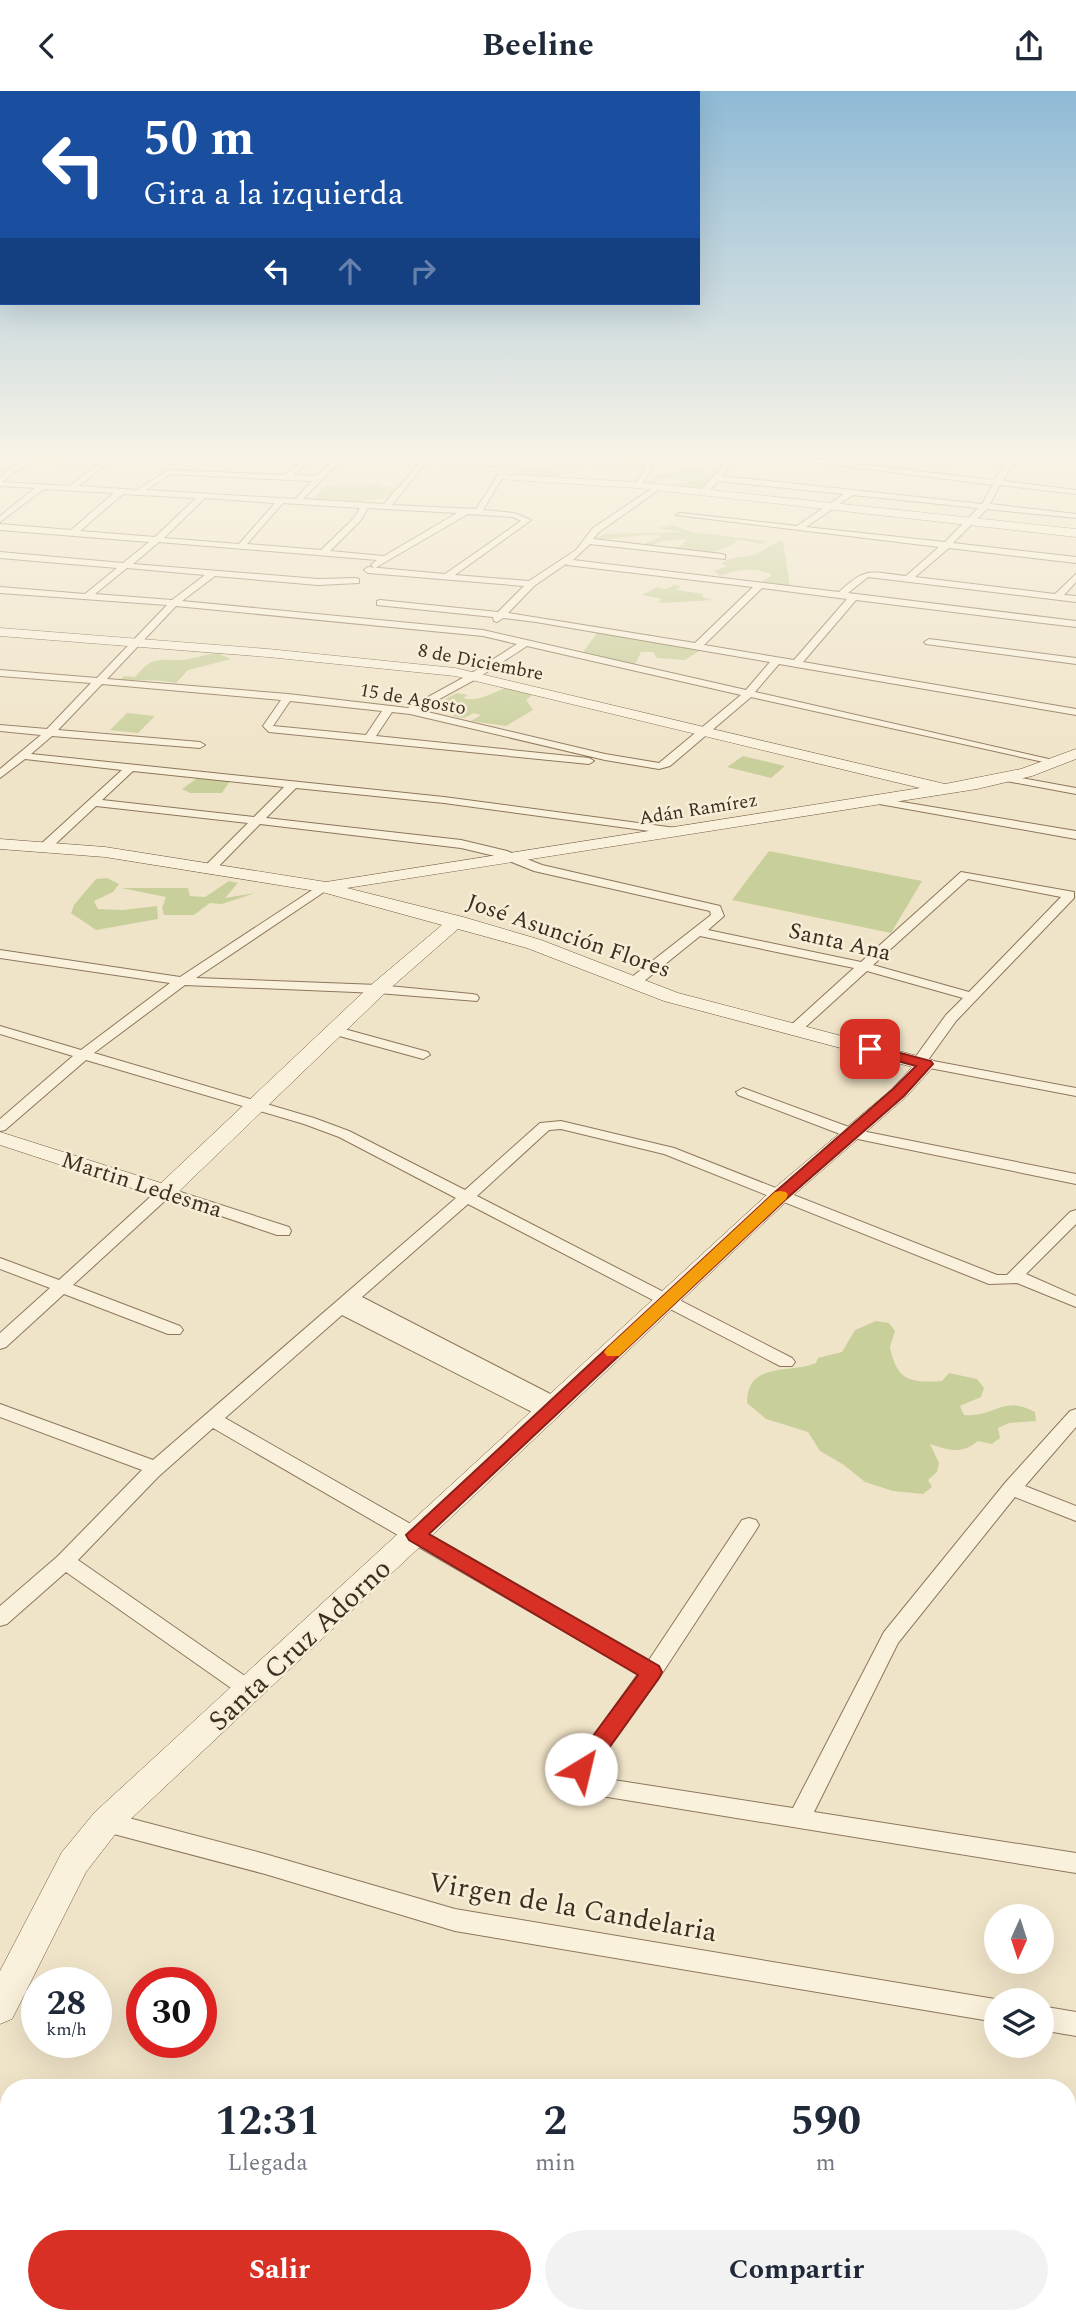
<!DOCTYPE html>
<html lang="es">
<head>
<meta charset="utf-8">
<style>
	:root { --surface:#fff; --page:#f2f2f3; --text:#1f2937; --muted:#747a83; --accent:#d93025 }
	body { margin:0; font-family:Spectral,serif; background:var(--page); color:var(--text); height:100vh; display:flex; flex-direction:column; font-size:26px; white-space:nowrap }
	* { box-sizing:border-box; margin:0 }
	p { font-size:23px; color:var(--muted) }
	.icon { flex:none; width:38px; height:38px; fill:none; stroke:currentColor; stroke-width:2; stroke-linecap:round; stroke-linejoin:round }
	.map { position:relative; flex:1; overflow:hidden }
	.sheet { position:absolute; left:0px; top:1988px; width:1076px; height:245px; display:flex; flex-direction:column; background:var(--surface); border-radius:28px 28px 0 0; box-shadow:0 7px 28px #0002 }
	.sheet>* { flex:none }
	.banner { position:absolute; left:0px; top:0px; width:700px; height:214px; box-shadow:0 7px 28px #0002; background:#1a4fa0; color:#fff; overflow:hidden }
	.needle { width:46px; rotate:183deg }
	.buttons { position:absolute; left:984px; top:1813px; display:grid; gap:14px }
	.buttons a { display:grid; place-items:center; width:70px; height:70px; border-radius:50%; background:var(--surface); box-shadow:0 7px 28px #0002; font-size:35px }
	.speed { position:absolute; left:21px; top:1876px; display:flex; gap:14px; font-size:35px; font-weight:700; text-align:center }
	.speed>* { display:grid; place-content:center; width:91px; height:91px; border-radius:50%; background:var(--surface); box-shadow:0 7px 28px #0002; line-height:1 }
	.speed small { font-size:18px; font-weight:400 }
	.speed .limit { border:10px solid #d22; background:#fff; color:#111 }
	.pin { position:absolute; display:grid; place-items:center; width:60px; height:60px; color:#fff; margin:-30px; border-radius:14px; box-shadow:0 4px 10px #0006 }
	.me { position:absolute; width:77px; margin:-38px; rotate:36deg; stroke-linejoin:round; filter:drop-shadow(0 0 5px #0008) }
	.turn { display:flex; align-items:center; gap:24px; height:147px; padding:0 28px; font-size:32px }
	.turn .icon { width:91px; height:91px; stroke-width:2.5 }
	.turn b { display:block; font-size:49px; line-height:60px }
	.lanes { display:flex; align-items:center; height:66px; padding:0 28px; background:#0003; justify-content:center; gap:35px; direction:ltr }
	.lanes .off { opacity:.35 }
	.eta { display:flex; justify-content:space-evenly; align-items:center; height:119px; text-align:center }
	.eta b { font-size:42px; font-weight:700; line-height:49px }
	.cta { display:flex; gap:14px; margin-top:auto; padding:14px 28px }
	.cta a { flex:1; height:80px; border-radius:42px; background:var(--accent); color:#fff; font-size:28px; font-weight:700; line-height:80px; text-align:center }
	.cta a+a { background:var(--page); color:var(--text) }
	header { display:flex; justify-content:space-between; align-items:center; height:91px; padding:0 28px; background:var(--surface); font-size:32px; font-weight:700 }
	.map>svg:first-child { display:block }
	.green { fill:#c9cf9b }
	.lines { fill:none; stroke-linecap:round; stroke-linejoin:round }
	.street-casing { stroke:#8d765c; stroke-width:2 }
	.secondary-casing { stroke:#6f573f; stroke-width:1 }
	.street { fill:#faf1dc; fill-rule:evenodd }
	.secondary { fill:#faf1dc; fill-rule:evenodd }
	.route { fill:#d93025; stroke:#8d1f18; stroke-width:2 }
	.slow { fill:#f59e0b }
	.labels { text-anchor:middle; stroke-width:5; stroke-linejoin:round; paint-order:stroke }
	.far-street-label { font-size:19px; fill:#3d2e20; stroke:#f7eed8 }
	.street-label { font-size:23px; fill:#3d2e20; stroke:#f7eed8 }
	.near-street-label { font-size:28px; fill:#3d2e20; stroke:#f7eed8 }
</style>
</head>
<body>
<header><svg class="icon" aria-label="back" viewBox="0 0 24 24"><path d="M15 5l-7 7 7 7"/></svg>Beeline<svg class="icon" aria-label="share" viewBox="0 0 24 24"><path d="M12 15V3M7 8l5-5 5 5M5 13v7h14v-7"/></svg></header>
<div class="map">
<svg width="1076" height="2233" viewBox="0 0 1076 2233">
	<rect width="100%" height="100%" fill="#f0e4c8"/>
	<path class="green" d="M588 362 580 365 589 369 582 373 584 377 580 380C562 383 528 392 513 380L518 374 548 377 562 369V366Z
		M868 362 902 367 897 370 907 375 934 371 935 365 953 367 949 372 951 377H920L914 382 905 380 906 374 893 372 891 369 864 366Z
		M85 364 112 365 96 375 31 373 37 366 72 367Z
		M599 364 614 365 612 370 628 369 618 367V364L652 370 644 378 629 374 618 379 589 376 602 372 595 365Z
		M683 377H694L717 386 702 397 671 395 668 393 686 391 679 388H658L657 393H645L647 389 656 388V383L685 380Z
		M377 392 383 396H401V399L387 407 362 410 372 413 312 411C325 383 351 398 377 392Z
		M671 434 693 441 767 450 762 453 738 449C712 471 675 459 644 456H679L688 448 661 450 652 455 644 453 663 445C639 441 618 450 595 448L604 443 682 441 658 437Z
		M783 449 790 496 760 492 772 484C754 475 739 478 720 485L714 480 728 475 721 473C729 465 742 467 753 464 763 461 772 452 783 449Z
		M674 494 681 495 677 499 703 503 702 506 713 509 662 512 658 511 662 508 642 504 657 496 666 498Z
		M598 541 702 558 685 569 657 567 653 561H641L635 573 583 561Z
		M217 562 231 568 188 579 176 592C157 588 140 590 120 589L124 585 135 586C152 566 156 569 179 569 192 569 204 563 217 562Z
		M509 595 535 602 526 609 533 619 506 635 471 630 481 624 474 622 464 627 453 625 462 619 455 613 434 614 457 602 468 604 463 607C477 612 495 601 509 595Z
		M127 622 155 625 138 642 110 639Z
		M743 665 785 675 771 687 727 676Z
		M199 686 230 690 222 702H190L182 698Z
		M769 760 922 790 891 842 732 809Z
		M107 787 119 793 113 801 94 810 98 818 123 819 157 815 158 828 96 839 71 822 74 814 96 788Z
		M229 790 238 792 225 807 255 802 222 813 210 812 194 824H164L162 817 166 806 121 797H188L190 805 205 806Z
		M876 1230 889 1232 895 1240 890 1256C897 1290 910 1292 942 1290L949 1282 977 1288 984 1297 981 1306 960 1315 964 1324C995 1327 1003 1303 1035 1321L1036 1330 1009 1332 998 1337 1000 1347 992 1353 978 1350C961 1364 949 1359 930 1353L939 1372 937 1381 928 1389 932 1396 923 1403 893 1400 865 1391 844 1374 820 1360 808 1341 766 1328 747 1312C747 1270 790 1283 816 1272L818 1267 842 1261 855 1239Z"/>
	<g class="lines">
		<g class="street-casing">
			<path id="street" d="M32 362H41L2 391 69 395 114 362H123L78 395 137 399 168 379 285 384 312 362 315 366 293 384 316 385 340 363 343 367 303 408 384 413 424 367 428 369 392 414 476 418 498 384H504L483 419 514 422 531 429 455 484 529 490 576 459 593 437 657 394 660 398 599 441 593 448 722 463 725 464V468L590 453 573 469 839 501C867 475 869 481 906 485L939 456 676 424 680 422 797 435 844 403 718 390 707 403H701V399L734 362H742L722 385 982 413 993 394 742 362H763L995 389 1004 374 914 362H937L1007 369 1011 362H1019L1003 390 1076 399V403L1000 394 990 413 1076 423V427L987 418 953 452 1076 466V472L949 457 915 486 1055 503 1076 483V491L1064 504 1076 505V511L868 486 848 502 1076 530V536L856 509 803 571 1076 618V624L779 573 755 601 1053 669 1058 672 1057 674 751 606 670 675 659 678 605 669 410 623 392 621 376 645 589 667 594 670 589 673 269 641 263 635 281 609 102 593 58 639 200 651 205 654 200 657 52 645 31 663 444 706 683 738V742L679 744 444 712 296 697 266 727 461 749 507 760 542 774 720 815 724 825 708 839 861 871 961 781 1074 801V807L956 930 928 969 1076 997V1005L914 974 912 971 914 968 946 924 963 907 867 880 800 941H790L788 938 790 935 854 877 700 845 638 895H628V889L711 824 710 820 534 780 499 766 461 757 260 733 215 779 211 780 205 776 207 773 248 732 96 715 50 758H42V752L122 679 25 668 0 687V678L41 644 0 640V634L47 638 91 592 0 585V579L97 587 167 514 0 502V496L85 503 117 477 0 467V461L123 472 149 451 0 439V433L71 439 114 402 44 398 0 431V425L35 397 0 395V385ZM170 383 312 390 295 408 146 399ZM123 403 196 407 155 446 80 440ZM853 404 978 417 945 451 806 436ZM205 407 275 412 239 453 164 447ZM283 412 360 417 354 427 321 459 247 453ZM368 417 457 422 384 465 330 460 360 430ZM468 423 513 426 521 430 445 483 368 476 364 479 368 482 524 495 498 521 380 509 377 510V514L493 526 494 530 497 531 503 527 536 531 770 571 746 599 483 539 182 510 215 485 318 494 359 492V488L356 487 318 488 133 473 159 451 377 469 371 474 375 477ZM566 473 567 474 753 496 695 552 508 522 534 495ZM127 477 205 484 172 509 95 503ZM762 497 847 508 794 569 704 554ZM176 515 483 545 517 553 470 583 408 617 288 603 107 588ZM527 555 741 604 659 672 605 663 419 619 478 587ZM290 610 382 620 366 644 273 635ZM133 680 284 696 254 726 102 709ZM968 788 1061 806 969 901 873 874Z
				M515 362H523L513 375H507Z
				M653 362H661L640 396H634Z
				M929 548 1076 567V573L926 553 924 551Z
				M1005 684 1076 697V703L1001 689 999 687Z
				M872 706 1076 740V748L868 711V707Z
				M323 792 329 796 327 799 196 887 378 894 472 903 477 904 479 907 477 910 378 902 185 894 94 962 314 1027 349 1040 465 1099 540 1032 561 1030 674 1057 997 1184H1007L1070 1121 1076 1119V1133L1026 1183 1076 1205V1216L1017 1192 989 1193 664 1063 561 1038 549 1039 477 1105 792 1267 795 1271 792 1275H780L468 1113 362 1206 564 1310 567 1314 564 1318 556 1320 554 1326H542L342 1224 225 1327 649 1569 742 1429 749 1427 756 1429 759 1434 756 1439 659 1587 592 1680 601 1687 793 1717 884 1541 1005 1392 1070 1320 1076 1318V1336L1025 1395 1076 1415V1430L1015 1406 898 1552 814 1721 1076 1762V1782L589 1703 576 1695 570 1678 638 1583 213 1337 158 1386 78 1469 255 1592 258 1598 255 1604 248 1607 241 1604 66 1481 7 1533 0 1535V1515L58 1465 142 1379 0 1326V1313L153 1369 456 1107 339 1046 304 1033 86 969 5 1039 0 1040V1028L73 965 0 943V935L81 959 170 892 0 867V859L180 886Z
				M337 936 428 961 430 964 423 968 332 943 330 940Z
				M743 997 857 1039 1076 1083V1093L848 1046 738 1004 736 1001Z
				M165 1096 289 1136 291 1140 289 1144H277L168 1107 73 1194 180 1235 183 1239 180 1243H168L64 1203 6 1256 0 1258V1242L50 1197 0 1178V1167L59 1189 159 1098Z
				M106 1721 265 1763 455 1818 1001 1909H996V1931L455 1840 265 1783 106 1741 98 1738 95 1731 98 1724Z
				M1041 1915 1076 1921V1945L1041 1939Z"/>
		</g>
		<g class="secondary-casing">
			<path id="secondary" d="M268 362H339L510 370 516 373 510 376 273 365Z
				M501 383 637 391 1076 438V446L637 397 497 388V384Z
				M0 537 268 558 455 577 945 693 1021 678 1076 658V668L1032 685 977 698 347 797 463 826 541 849 678 902 933 969 936 973 906 1006 787 1110 117 1741 86 1781 12 1928 0 1933V1880L62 1761 95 1721 771 1100 892 998 912 976 664 910 527 857 458 838 385 902 173 1106 165 1108 0 1054V1041L161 1092 371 894 442 834 322 801 105 766 0 758V748L105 756 326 791 920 697 455 585 268 566 0 545Z"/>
		</g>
		<use href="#street" class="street"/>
		<use href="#secondary" class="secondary"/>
	</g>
	<linearGradient id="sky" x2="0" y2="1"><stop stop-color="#8fbad6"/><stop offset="0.54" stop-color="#f8f3e6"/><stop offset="1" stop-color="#f8f3e6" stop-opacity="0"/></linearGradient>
	<rect width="1076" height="674" fill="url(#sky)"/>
	<path class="route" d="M870 954 931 970 933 973 904 1005 785 1109 429 1443 659 1575 662 1581 659 1587 589 1685 581 1688 573 1685 570 1678 573 1672 638 1584 409 1449 406 1444 774 1102 893 998 916 975 865 961 862 958Z"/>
	<path class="slow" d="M780 1100 786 1101 788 1104 786 1108 619 1265H607L604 1261 607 1257 775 1101Z"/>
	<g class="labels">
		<g class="far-street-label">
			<text transform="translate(481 570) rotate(11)" y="7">8 de Diciembre</text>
			<text transform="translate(413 607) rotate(10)" y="7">15 de Agosto</text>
			<text transform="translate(698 717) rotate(-9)" y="7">Adán Ramírez</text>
		</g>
		<g class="street-label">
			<text transform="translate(569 844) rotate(19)" y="8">José Asunción Flores</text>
			<text transform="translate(840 850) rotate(13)" y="8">Santa Ana</text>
			<text transform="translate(142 1093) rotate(18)" y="8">Martin Ledesma</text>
		</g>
		<g class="near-street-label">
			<text transform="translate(299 1553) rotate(-43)" y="10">Santa Cruz Adorno</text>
			<text transform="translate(573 1815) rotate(10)" y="10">Virgen de la Candelaria</text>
		</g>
	</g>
</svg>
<div class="buttons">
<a><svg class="needle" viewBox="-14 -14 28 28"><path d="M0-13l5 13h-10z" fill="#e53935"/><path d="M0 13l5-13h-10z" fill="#747a83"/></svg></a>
<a><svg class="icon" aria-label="layers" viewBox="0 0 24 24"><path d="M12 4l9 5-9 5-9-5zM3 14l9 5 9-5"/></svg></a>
</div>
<div class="speed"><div>28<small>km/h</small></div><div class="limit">30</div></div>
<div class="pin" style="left:870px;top:958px;background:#d93025"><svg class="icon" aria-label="arrive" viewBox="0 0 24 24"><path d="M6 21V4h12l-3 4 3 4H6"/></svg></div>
<svg class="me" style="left:581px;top:1678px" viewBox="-20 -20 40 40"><circle r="19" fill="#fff"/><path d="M0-13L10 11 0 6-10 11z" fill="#d93025"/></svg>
<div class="banner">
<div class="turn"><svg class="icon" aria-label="left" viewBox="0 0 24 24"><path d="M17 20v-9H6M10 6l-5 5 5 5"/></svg><div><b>50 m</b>Gira a la izquierda</div></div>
<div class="lanes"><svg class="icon" aria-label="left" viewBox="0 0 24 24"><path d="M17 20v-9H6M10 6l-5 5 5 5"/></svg><svg class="icon off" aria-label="ahead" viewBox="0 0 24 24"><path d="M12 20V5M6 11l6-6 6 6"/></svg><svg class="icon off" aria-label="right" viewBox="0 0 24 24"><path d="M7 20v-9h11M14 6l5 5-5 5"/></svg></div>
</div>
<section class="sheet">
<div class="eta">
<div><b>12:31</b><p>Llegada</p></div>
<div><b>2</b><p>min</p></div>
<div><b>590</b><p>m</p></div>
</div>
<div class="cta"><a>Salir</a><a>Compartir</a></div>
</section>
</div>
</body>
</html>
